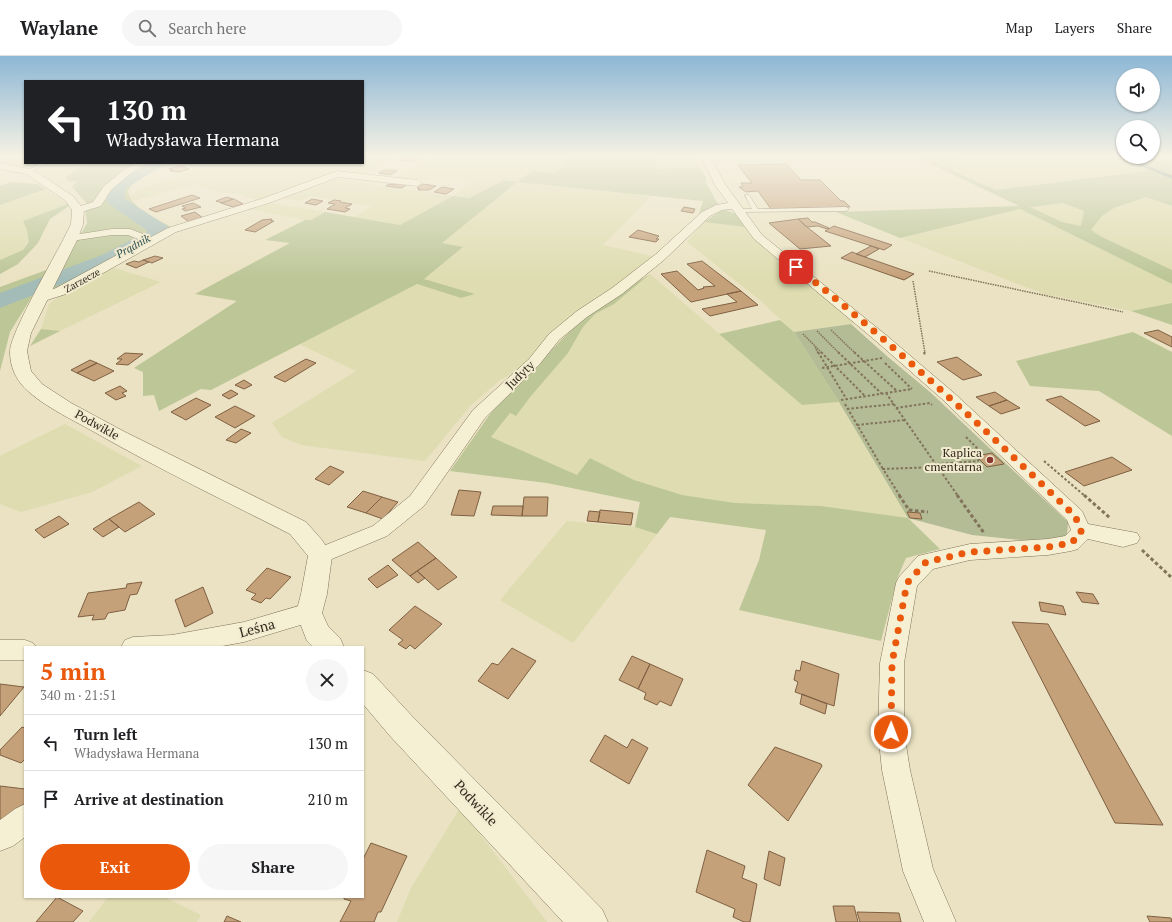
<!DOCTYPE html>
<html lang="en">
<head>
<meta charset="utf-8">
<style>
	:root { --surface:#fff; --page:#f6f6f6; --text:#202124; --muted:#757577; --line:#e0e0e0; --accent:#ea580c }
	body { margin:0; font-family:"PT Serif",serif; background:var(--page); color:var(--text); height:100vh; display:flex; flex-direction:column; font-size:15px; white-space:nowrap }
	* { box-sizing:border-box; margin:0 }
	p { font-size:13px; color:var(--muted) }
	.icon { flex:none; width:22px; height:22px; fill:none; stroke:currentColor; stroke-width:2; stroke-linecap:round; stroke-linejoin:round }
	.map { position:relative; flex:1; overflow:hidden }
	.details { position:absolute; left:24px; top:590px; width:340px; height:252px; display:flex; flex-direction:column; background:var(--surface); border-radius:0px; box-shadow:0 1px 3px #0004 }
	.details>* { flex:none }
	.banner { position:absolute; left:24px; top:24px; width:340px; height:84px; border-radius:0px; box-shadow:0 1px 3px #0004; background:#202124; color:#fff; overflow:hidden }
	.fabs { position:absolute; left:1116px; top:12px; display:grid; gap:8px }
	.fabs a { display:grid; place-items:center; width:44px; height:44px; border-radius:50%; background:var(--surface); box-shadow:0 1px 3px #0004; font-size:20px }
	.pin { position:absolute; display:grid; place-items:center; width:34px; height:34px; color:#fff; margin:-17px; border-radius:8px; box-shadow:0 2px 6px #0006 }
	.me { position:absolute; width:44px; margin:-22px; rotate:1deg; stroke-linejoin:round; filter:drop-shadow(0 0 3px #0008) }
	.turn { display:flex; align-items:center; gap:14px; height:84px; padding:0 16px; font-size:18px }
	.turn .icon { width:52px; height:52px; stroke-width:2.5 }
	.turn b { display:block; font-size:28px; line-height:34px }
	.round { display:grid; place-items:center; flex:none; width:42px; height:42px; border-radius:21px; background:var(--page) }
	.headline { display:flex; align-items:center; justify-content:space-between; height:68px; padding:0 16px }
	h1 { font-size:24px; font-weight:700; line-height:30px; color:var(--accent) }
	.primary-button { display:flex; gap:8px; margin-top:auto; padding:8px 16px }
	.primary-button a { flex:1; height:46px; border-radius:24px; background:var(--accent); color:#fff; font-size:16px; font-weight:700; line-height:46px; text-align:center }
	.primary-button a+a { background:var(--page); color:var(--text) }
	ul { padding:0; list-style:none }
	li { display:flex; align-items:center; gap:12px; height:56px; padding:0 16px; border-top:1px solid var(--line) }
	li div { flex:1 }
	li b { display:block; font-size:15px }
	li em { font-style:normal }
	header { display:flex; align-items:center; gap:24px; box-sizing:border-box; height:56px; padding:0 20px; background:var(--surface); border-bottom:1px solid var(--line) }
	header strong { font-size:19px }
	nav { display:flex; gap:22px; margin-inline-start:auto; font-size:14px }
	.search { width:280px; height:36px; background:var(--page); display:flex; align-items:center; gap:10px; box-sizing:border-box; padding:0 14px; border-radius:22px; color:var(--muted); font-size:15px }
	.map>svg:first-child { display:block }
	.farmland { fill:#dedcb0 }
	.green { fill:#bcc697; fill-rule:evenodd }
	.cemetery { fill:#b3bc95 }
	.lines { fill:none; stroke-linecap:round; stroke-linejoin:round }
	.stream { stroke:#6c8985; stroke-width:3 }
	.river { fill:#a4bcb8; fill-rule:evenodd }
	.building { fill:#c5a17a; stroke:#7f6042 }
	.service-casing { stroke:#82735a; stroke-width:1 }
	.minor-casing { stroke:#82735a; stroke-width:1 }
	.tertiary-casing { stroke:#82735a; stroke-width:1 }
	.path-far2 { stroke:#82735a; stroke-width:1.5; stroke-dasharray:1.5 1; stroke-linecap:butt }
	.path-far1 { stroke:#82735a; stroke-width:2; stroke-dasharray:2.5 2; stroke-linecap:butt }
	.path { stroke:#82735a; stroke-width:3; stroke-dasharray:3.5 2.5; stroke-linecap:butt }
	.service { fill:#f5efd4; fill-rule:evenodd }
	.minor { fill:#f5efd4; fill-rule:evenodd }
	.tertiary { fill:#f5efd4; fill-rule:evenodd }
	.route { stroke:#ea580c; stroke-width:7; stroke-dasharray:0 12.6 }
	.poi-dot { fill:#8b3830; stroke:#f2ebd0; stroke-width:1.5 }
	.labels { text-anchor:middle; stroke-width:4; stroke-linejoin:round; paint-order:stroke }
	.far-street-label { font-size:10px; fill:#332a1d; stroke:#f2ebd0 }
	.far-water-label { font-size:11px; font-style:italic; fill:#2e5051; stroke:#f2ebd0 }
	.street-label { font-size:12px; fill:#332a1d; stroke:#f2ebd0 }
	.poi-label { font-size:12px; fill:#332a1d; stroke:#f2ebd0; text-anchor:end }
	.near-street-label { font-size:14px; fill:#332a1d; stroke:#f2ebd0 }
</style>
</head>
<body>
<header>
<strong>Waylane</strong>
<div class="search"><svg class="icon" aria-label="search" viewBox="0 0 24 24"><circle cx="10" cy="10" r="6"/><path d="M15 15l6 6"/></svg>Search here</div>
<nav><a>Map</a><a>Layers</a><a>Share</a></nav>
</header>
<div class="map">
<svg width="1172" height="866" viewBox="0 0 1172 866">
	<rect width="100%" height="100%" fill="#eae2c2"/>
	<path class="farmland" d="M0 100H25V107H44L30 112 0 107Z
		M363 100H397L368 117 342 115 260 145 238 138 215 136 195 129 133 145 129 141 137 134 217 107H363Z
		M435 100H570L565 108 556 117 532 115 517 126 651 140 603 189 656 201 523 310 499 325 471 349 425 405 301 389 282 381 272 367 356 315 299 288 417 228 461 242 475 238 424 223 463 191 441 187 516 126 504 124 469 142 453 140 400 169 354 161 372 150 310 140 300 145 278 141 328 122 453 140 471 126 395 123Z
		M654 100H695L699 111 656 113Z
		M982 100H1109L1148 116 996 134 964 120 936 105Z
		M50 107H86L65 121 69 126 58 130 38 115 42 111Z
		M46 133 68 148 23 165 27 174 29 186 23 194 0 204V149Z
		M1146 141 1172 150V214L1102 181 1091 174 1102 160 1114 152Z
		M266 146 325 156 311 164H305L245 152Z
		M1063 147 1084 155 1081 170 1062 166 1029 151Z
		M1020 153 1172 228V247L1131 255 1044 238 900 182Z
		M704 166 745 171 856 267 794 276 761 245 687 186Z
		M114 212 161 226 60 275 41 273 49 248 67 235Z
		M650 218 802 349 839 346 908 462 821 450 735 447 682 439 634 424 590 402 577 419 491 381 510 357 516 360 531 340 568 297 583 271 595 258 614 248Z
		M65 368 142 410 92 436 21 456 0 448V400Z
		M567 465 635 471 657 478 573 587 500 544Z
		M460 752 547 866H397L411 832Z
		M108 841H164L201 859 197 866H89Z"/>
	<path class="green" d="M570 100H654L657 113 699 111 706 121V127L718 148 699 158 703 145 517 126 442 187 463 191 424 223 475 238 461 242 417 228 211 334 201 333 159 355 154 339 143 340V316L134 312 237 245 195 238 290 187 265 184 305 164H311L325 156 400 169 453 140 469 142 504 124 517 126 532 115 556 117 565 108Z
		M914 100H982L937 106 964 120 996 134 1147 115 1109 100 1142 101 1172 107V150L1146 141 1114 152 1102 160 1091 174 1102 181 1172 214V228L1020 153 900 182 836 156 1019 150ZM1063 147 1084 155 1081 170 1062 166 1030 151Z
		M86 107H140L95 146 88 149 72 131 77 125 69 126 65 122Z
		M146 107H159L132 128 128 135C131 153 156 162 171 171L170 174 52 235 60 215 87 167 85 153 105 145 115 130 127 120Z
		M11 126 37 128 46 133 0 149V130Z
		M68 148 69 150 50 163 38 187 18 208 0 218V204L23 194 29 186 27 174 23 165Z
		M726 154 738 159 745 171 704 166 720 155Z
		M49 213 10 276 0 315V231Z
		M650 218 614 248 595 258 583 271 568 297 531 340 516 360 510 357 491 381 577 419 590 402 634 424 682 439 735 447 821 450 908 462 940 493 906 502 897 523 881 585 739 554 759 504 766 474 670 461 657 478 635 471 640 446 547 427 450 415 495 351 588 257Z
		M1172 247V269L1131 255Z
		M780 264 794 276 839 346 802 349 719 278Z
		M41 273 60 275 30 290Z
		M1133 276 1172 296V380L1099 335 1030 330 1016 305Z"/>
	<path class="cemetery" d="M851 268 888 301 930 336 1068 466 1067 480 1031 485 972 479 908 462 839 346 794 276Z"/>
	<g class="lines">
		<path class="stream" d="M1120 100 1172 121"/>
		<path class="river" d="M145 107H164L162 110 126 132 124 142 167 170 170 174 165 181 116 207 0 252V237L102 199 148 175 109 148 106 144 110 130 112 126Z"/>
	</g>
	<path class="building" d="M404 102 418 103 414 106 400 104Z
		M786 108 801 124H820L841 145H844L850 151 771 153 758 135 746 136 739 131H743L741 127H752L738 109Z
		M180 110 189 113 179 116 170 115 173 114 169 113Z
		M384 114H391L397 115 390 119 379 117Z
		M400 126 409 127 402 132 386 130 389 128 396 129Z
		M423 128 436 130 429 134H418L420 133 417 132Z
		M442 131 454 133 446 138 434 136Z
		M192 139 200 142 156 156 149 153Z
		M227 141 233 143 222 147 216 145Z
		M234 143 243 148 233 151 221 147Z
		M312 143 323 145 316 149 305 147Z
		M334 144 341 145 340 146 352 148 345 152 350 153 345 156 327 153 335 148 328 147Z
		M193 147 201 151 185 155 182 153 186 152 182 150Z
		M684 151 695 153 693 157 681 155Z
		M195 156 203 162 189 166 181 160Z
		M808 162 812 166H815L829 172 827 173 818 170 807 171 798 163Z
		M272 163 271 165H274L255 176 245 174 262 164Z
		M798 163 807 171 831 190 800 193 769 167Z
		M834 170 892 189 884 194 825 175Z
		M638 174 659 180 656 183H659L656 186 629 181Z
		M871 190 879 193 865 201 856 198Z
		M852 196 865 201 914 218 904 224 841 202Z
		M155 200 163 202 152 207 143 204Z
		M143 204 149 206 136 212 126 208 134 205 139 206Z
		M702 205 741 235 691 246 661 218 677 215 698 234 704 232 703 231 715 230 687 208Z
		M741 235 758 249 710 260 702 253 737 246 727 238Z
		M1158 274 1172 281V291L1144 277Z
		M125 297 143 298 128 309 116 308 122 303H117Z
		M957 301 982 319 963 324 937 306Z
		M306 303 316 307 285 326 274 321Z
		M90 304 97 307 77 317 71 314Z
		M97 307 114 315 94 325 77 317Z
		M244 324 252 329 244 333 235 329Z
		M120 330 127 335 122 337 126 340 116 344 105 337Z
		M231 334 238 338 229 343 222 339Z
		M995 336 1007 344 989 350 976 341Z
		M1061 340 1100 365 1085 370 1046 344Z
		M196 342 211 349 186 364 171 356Z
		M1007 344 1020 352 1001 358 989 350Z
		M235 350 255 360 235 372 215 361Z
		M241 373 251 377 236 387 226 384Z
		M992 397 1004 408 987 411 976 400Z
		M1112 401 1132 414 1084 430 1065 416Z
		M330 410 344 416 329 429 315 423Z
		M459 434 481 436 474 460 451 459Z
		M363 435 382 441 366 457 347 451Z
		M382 441 398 446 383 463 366 457Z
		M524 441H548L547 460H522Z
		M139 446 155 458 125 476 109 463Z
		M493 450H523L522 460 491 459Z
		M600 454 633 457 631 469 598 466Z
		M589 455 600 456 598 466 587 465Z
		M907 456 920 457 922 463 910 462Z
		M59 460 69 468 44 482 35 474Z
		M109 463 119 471 103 481 93 473Z
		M418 486 436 502 410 520 392 504Z
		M436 502 457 521 438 534 417 515Z
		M388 509 398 519 377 532 368 523Z
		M267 512 291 521 270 543 266 542 261 547 251 543 256 538 246 534Z
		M417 515 425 522 418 527 410 520Z
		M142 526 137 538 130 539 125 554 108 557 105 563 92 564 94 559 78 561 88 537 126 532 127 528Z
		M203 531 213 557 185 571 175 544Z
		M1076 536 1093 538 1099 548 1082 546Z
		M1039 546 1063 550 1066 559 1041 555Z
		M415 550 442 568 415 593 410 589 406 593 398 588 403 584 389 574Z
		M1012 566 1048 568 1163 769 1115 767Z
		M512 592 536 605 508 643 478 625 492 607 498 609Z
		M632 600 650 608 638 633 619 624Z
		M802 605 839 618 834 650 795 636 798 626 794 624 796 614 800 615Z
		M650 608 683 623 671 650 660 645 657 649 644 643 646 637 638 633Z
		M0 628 24 631 0 660Z
		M802 638 827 648 825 658 800 648Z
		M22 671 25 672V703L21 707 0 699V694Z
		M605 679 627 692 632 683 648 692 629 728 590 705Z
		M775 691 821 708 822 710 788 765 748 729Z
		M0 730 25 733V752L0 767Z
		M371 787 407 800 381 856H378L374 866H340L351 845 344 843V841H363V803Z
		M707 794 745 810 742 822 757 828 750 866H744L733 861 735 853 696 836Z
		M769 795 785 802 780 830 764 823Z
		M57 841 83 855 73 866H36Z
		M833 850H854L858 866H836Z
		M857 856 899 857 901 866H860Z
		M227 860 241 866H224Z
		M1147 860 1171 862 1172 866H1150Z"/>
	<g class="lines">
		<g class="service-casing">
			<path id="service" d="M43 107H49L29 116 25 115Z
				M745 139H749L758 153 846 151 849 153 846 155 736 156 735 155 738 153H752Z"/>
		</g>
		<g class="minor-casing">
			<path id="minor" d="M701 100H710L725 128 762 179 886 279 954 337 1082 455 1088 468 1137 477 1140 482 1137 487 1123 491 1088 483 1078 493 1071 495 1048 499 970 504 933 513 917 530 904 607V676L910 714 933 813 956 866H924L903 815 882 714 878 676 880 607 896 527 899 521 918 500 926 498 970 488 1048 483 1065 480 1071 474 1067 464 942 343 876 285 754 183 732 153 722 154 710 160 664 204 622 238 587 261 559 284 539 309 485 362 424 450 387 480 320 508 313 506 309 500 313 494 373 470 410 440 473 354 529 303 549 278 577 255 612 232 656 198 702 156 716 149 728 147 715 129Z
				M137 107H148L130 118 111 134 101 150 78 157 74 156 73 154 74 152 93 146 104 130 124 114Z
				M337 115 417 124 422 127 417 130 338 121 272 146 176 176 66 238 41 246 36 245 34 242 36 239 56 232 143 185 128 179H112L71 185 67 184 65 182 67 180 112 173H130L151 181 168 172 264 142Z
				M309 547 317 550 320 557 317 564 244 586 217 591H121L125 584 133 581 172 579 244 566Z
				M0 584H25L33 587 36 591H25V604H0Z
				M25 748V781L13 790 0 795V764L15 753Z"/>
		</g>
		<g class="tertiary-casing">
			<path id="tertiary" d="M0 107 33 114 73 140 84 154 83 168 78 182 31 277 27 295 31 315 42 328 71 347 125 376 306 466 322 484 332 500 327 538 322 557 328 570 340 582 344 591H313L307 585 296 557 301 538 308 500 290 478C225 445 159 413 96 377 75 365 47 352 29 336 17 326 10 312 10 296 9 279 54 202 64 182L71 168 72 154 65 144 26 118 0 113Z
				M363 614 373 618 412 660 602 853 608 866H563L390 680 363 648Z"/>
		</g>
		<path class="path-far2" d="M929 215 1123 256
			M913 225 925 297
			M831 274 855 297
			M817 275 839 297
			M803 278 822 297
			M815 291 818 297"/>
		<path class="path-far1" d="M818 296 847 344
			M821 296 865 340
			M838 296 882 338
			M854 296 897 335
			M924 296 925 299
			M885 307 912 333
			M822 312 882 302
			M886 337 958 440
			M841 344 912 333
			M845 348 883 413
			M896 352 930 347 932 349
			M847 353 894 348
			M857 369 905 364
			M966 381 982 397 972 398 979 405
			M1044 405 1085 440
			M937 408 978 405
			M900 440 883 413 938 411"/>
		<path class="path" d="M899 439 909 454 928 456
			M957 439 984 477
			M1084 439 1110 462
			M1142 494 1172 522"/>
		<use href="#service" class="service"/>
		<use href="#minor" class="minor"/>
		<use href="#tertiary" class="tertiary"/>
	</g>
	<linearGradient id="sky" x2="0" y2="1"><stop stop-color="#8db7d5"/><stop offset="0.45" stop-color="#f6f2e4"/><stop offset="1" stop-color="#f6f2e4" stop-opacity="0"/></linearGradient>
	<rect width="1172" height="222" fill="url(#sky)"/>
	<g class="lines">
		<path class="route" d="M796 211C894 288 986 374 1075 460L1081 474V478L1071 487 1048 491 970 496 926 506 907 527 892 607 891 676"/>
	</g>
	<circle class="poi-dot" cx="990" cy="404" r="4"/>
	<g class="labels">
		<g class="far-street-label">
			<text transform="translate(82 224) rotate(-29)" y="4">Zarzecze</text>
		</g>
		<g class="far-water-label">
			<text transform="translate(133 190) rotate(-29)" y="4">Prądnik</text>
		</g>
		<g class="street-label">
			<text transform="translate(520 319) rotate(-44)" y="4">Judyty</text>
			<text transform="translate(97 369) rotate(29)" y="4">Podwikle</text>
		</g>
		<g class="poi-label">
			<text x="982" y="401">Kaplica<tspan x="982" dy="14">cmentarna</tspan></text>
		</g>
		<g class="near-street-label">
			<text transform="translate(257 572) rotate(-15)" y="5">Leśna</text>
			<text transform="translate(476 747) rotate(47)" y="5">Podwikle</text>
		</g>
	</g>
</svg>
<div class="fabs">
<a><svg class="icon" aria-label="sound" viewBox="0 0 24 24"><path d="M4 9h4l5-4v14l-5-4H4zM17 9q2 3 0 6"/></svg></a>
<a><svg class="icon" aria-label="search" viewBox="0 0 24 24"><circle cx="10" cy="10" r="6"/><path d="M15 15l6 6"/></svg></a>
</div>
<div class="pin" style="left:796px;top:211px;background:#d93025"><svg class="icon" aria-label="arrive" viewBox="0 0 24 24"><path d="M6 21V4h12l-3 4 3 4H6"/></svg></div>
<svg class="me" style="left:891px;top:676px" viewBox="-20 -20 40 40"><circle r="17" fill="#ea580c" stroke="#fff" stroke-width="3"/><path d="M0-11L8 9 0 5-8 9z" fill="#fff"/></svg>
<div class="banner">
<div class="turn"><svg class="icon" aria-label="left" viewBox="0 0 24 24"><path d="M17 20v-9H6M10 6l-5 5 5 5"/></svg><div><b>130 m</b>Władysława Hermana</div></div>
</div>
<section class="details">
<div class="headline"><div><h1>5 min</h1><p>340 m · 21:51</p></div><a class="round"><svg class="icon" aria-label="close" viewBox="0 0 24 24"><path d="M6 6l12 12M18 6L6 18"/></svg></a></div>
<ul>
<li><svg class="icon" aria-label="left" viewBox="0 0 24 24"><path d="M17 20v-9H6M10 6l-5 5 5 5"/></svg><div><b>Turn left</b><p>Władysława Hermana</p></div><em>130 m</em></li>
<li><svg class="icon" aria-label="arrive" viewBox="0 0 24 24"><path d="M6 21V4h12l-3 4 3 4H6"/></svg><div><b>Arrive at destination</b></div><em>210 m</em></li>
</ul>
<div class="primary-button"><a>Exit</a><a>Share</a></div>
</section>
</div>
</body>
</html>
